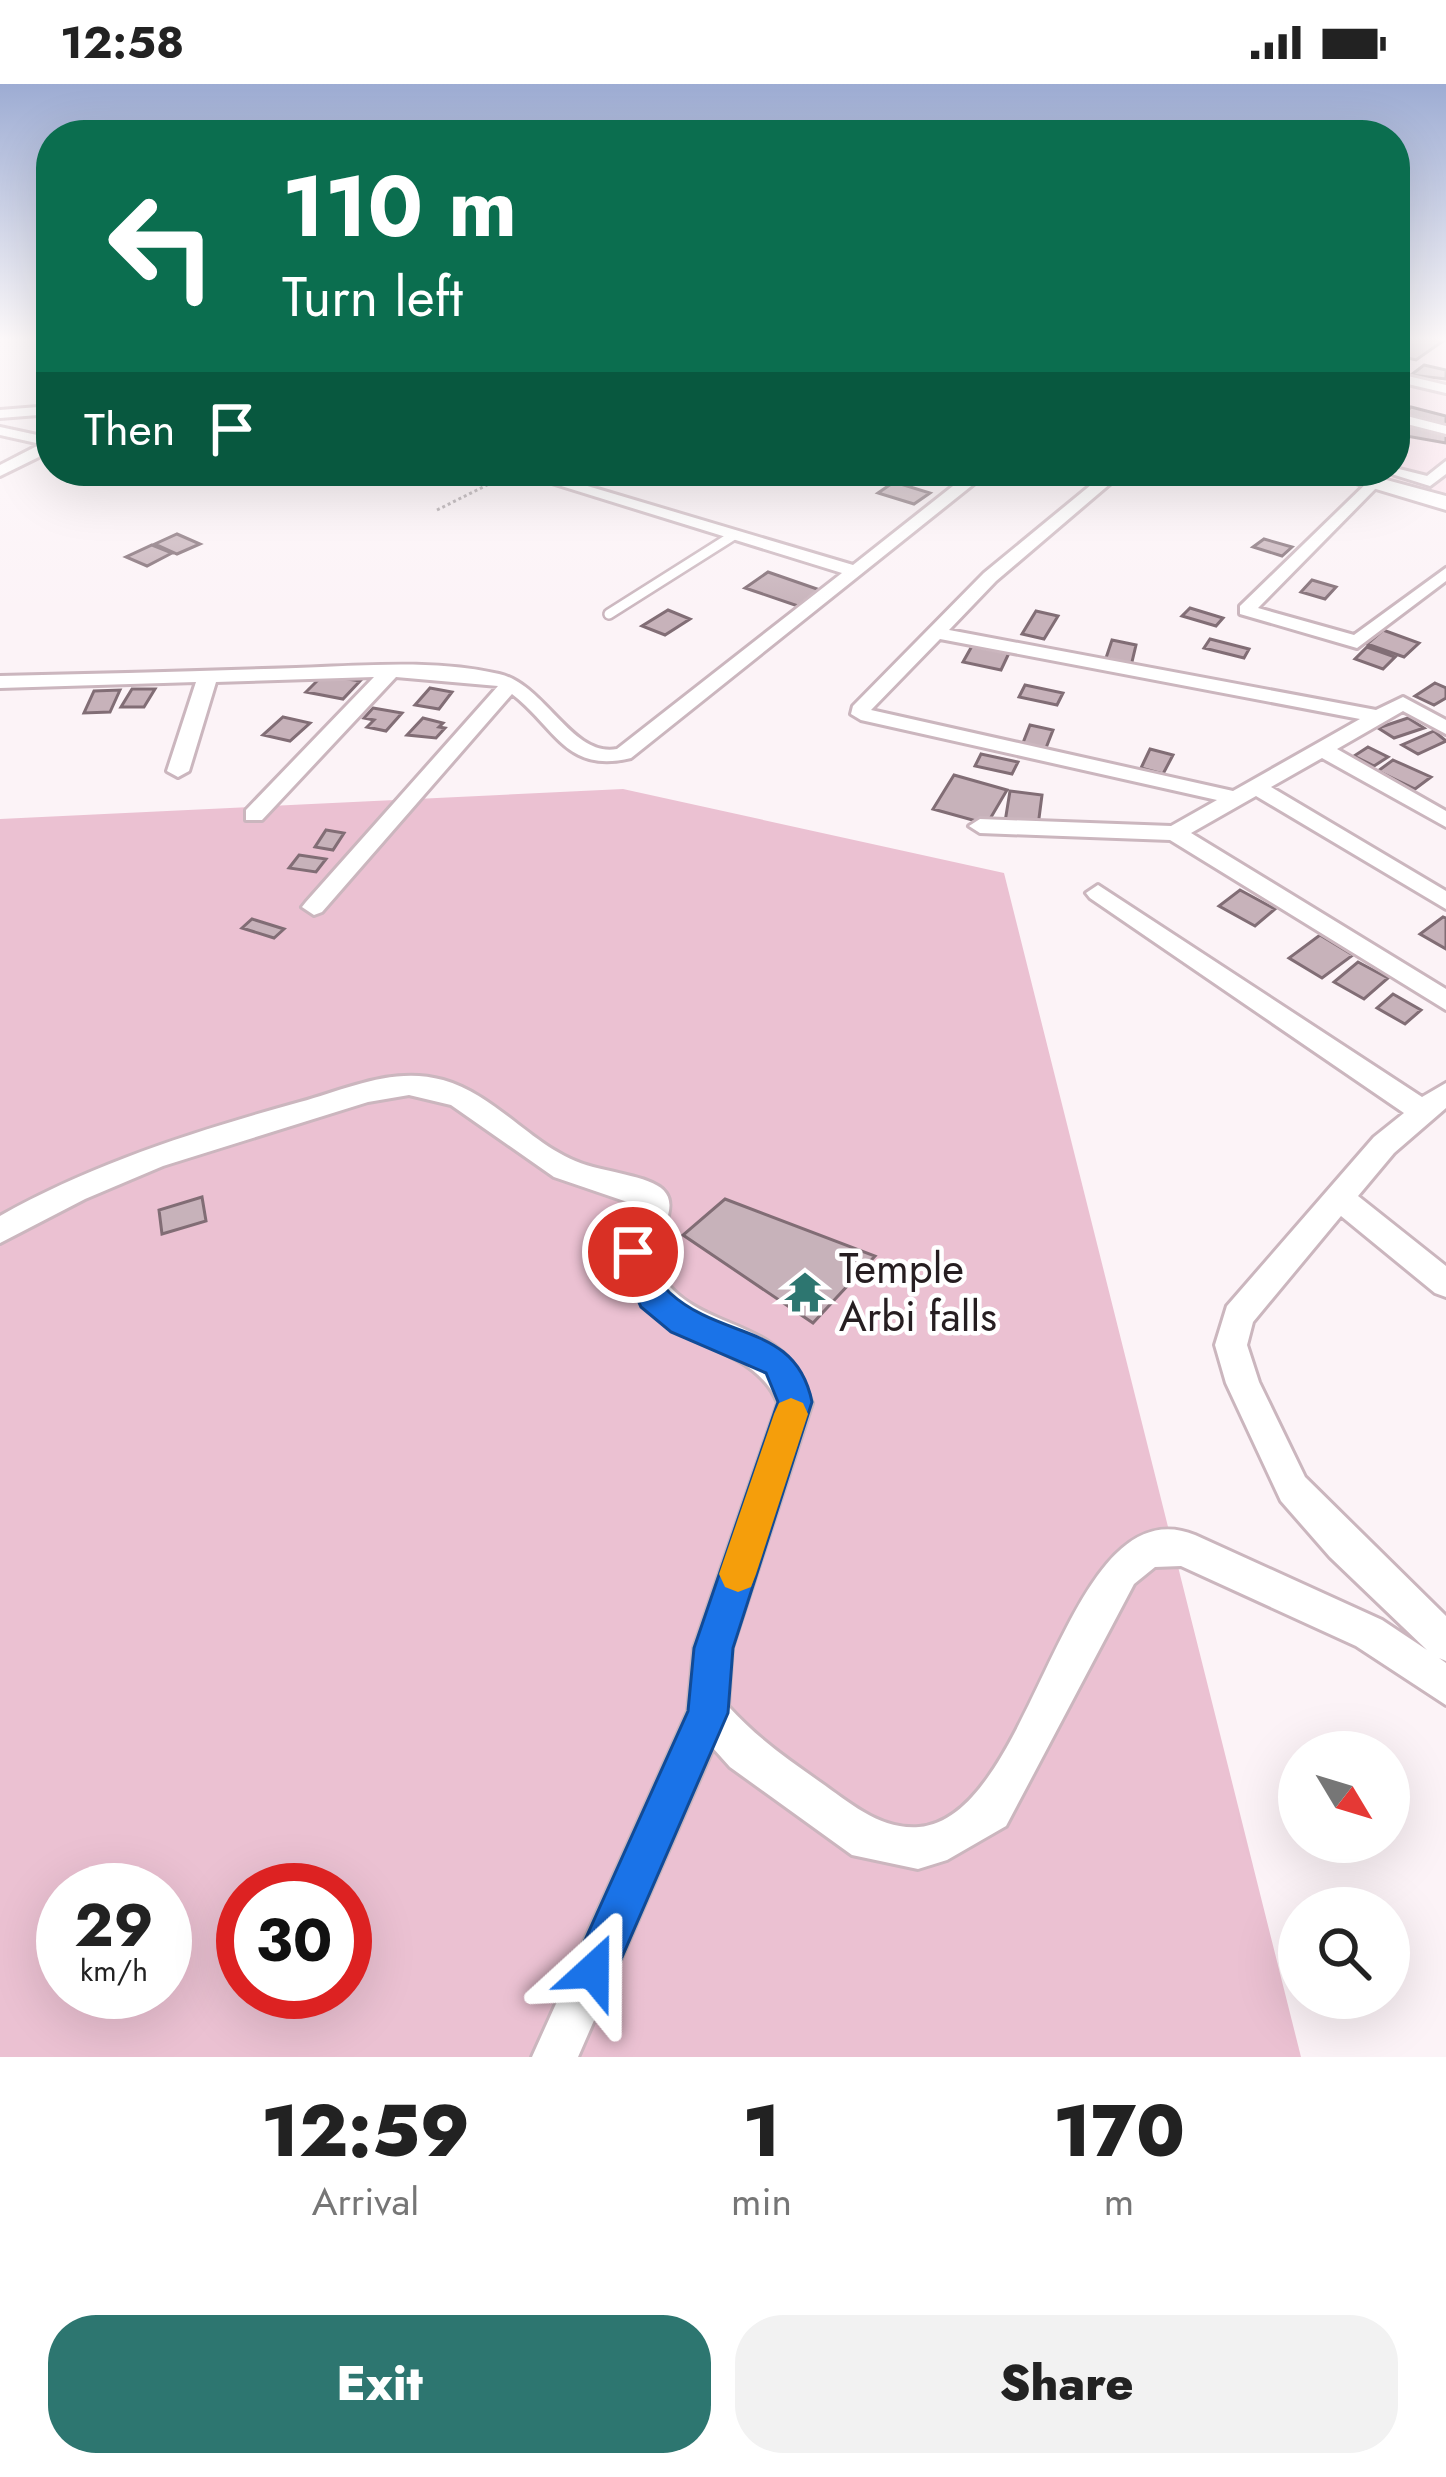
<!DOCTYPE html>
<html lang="en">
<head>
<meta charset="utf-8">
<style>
	:root { --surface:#fff; --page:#f2f2f2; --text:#222; --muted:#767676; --accent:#2d7670 }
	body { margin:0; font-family:Jost,sans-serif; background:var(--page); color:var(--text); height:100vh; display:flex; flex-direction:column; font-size:45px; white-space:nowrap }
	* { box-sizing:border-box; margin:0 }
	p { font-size:39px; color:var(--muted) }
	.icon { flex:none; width:66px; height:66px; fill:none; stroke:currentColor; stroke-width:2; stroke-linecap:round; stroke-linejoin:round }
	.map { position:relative; height:1973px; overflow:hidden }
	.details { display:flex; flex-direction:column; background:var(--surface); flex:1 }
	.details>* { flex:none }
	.hud { position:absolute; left:36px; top:36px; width:1374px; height:366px; border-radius:48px; box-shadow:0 12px 48px #0002; background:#0b6e4f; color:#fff; overflow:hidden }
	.needle { width:78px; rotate:128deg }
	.fabs { position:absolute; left:1278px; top:1647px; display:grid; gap:24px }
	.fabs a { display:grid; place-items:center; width:132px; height:132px; border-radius:50%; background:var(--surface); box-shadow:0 12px 48px #0002; font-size:60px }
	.speed { position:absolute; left:36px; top:1779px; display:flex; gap:24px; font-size:60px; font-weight:700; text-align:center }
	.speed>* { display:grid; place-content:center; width:156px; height:156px; border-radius:50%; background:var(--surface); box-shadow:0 12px 48px #0002; line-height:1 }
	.speed small { font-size:30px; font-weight:400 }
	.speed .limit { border:18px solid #d22; background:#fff; color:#111 }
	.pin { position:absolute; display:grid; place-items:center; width:102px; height:102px; color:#fff; margin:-51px; border:6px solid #fff; border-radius:50%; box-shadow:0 3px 12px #0007 }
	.me { position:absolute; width:132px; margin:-66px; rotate:24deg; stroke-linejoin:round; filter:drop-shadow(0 0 9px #0008) }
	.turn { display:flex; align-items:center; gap:42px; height:252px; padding:0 48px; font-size:54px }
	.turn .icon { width:156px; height:156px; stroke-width:2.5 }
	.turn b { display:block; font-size:84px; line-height:102px }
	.then { display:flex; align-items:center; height:114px; padding:0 48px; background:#0003; gap:24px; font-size:45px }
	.eta { display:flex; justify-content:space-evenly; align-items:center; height:204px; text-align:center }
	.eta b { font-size:72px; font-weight:800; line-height:84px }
	.cta { display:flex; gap:24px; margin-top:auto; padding:24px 48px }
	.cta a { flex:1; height:138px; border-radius:48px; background:var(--accent); color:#fff; font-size:48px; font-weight:800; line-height:138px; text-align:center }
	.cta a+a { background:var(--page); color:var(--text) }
	.status { display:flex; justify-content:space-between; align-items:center; height:84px; padding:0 60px; background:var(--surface); direction:ltr }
	.status svg { height:33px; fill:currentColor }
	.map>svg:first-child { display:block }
	.built { fill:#fce3ed }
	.green { fill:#ebc1d2; fill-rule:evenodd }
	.building { fill:#c7b2ba; stroke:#816d75; stroke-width:3 }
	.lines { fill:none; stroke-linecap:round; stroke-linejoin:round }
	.lane-casing { stroke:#cbb6be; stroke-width:14 }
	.street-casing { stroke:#cbb6be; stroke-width:6 }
	.secondary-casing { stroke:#cbb6be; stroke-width:6 }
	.path { stroke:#a49b9f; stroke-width:3; stroke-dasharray:3 3; stroke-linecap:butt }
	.lane { stroke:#fff; stroke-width:9 }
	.street { fill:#fff; fill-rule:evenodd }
	.secondary { fill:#fff; fill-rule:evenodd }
	.route { fill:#1a73e8; stroke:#114b97; stroke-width:3 }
	.slow { fill:#f59e0b }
	.labels { text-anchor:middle; stroke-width:9; stroke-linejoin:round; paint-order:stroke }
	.poi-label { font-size:42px; fill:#261e21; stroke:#fff; text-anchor:start }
</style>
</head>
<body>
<div class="status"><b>12:58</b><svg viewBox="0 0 49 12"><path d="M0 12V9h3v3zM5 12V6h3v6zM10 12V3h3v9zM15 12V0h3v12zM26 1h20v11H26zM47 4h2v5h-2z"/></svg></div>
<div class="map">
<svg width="1446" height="1973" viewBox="0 0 1446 1973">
	<rect width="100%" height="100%" fill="#fcf3f7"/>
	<path class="built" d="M1395 255H1446V426L1299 387H1395Z"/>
	<path class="green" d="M623 705 1004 789 1301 1973H0V735ZM63 1806H165V1908H63ZM243 1806H345V1908H243Z"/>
	<path class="building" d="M1403 255H1431L1443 257 1416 276 1395 271V260Z
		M1424 281 1446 286V295L1411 291Z
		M1411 323 1446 332V341L1403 330Z
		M1395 337 1446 349V359L1395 350Z
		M894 398 930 409 914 420 878 409Z
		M177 450 200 460 177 470 155 460Z
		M1264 455 1292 463 1282 472 1253 463Z
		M152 461 172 469 147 482 126 473Z
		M768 488 820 506 798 522 745 504Z
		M1312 496 1336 503 1325 515 1301 508Z
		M1190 524 1223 534 1216 542 1182 532Z
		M668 526 690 535 665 551 642 542Z
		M1036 527 1058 532 1044 555 1022 550Z
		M1383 546 1419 559 1404 573 1367 560Z
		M1210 555 1249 565 1244 574 1204 564Z
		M1112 556 1136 561 1131 582 1106 574Z
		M972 562 1009 569 1001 586 963 578Z
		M1367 563 1395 573 1383 585 1355 575Z
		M323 591 360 597 343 615 306 608Z
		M1435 599 1446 604V614L1434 621 1415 612Z
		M1025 601 1063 609 1057 621 1019 613Z
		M430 604 452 608 439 625 415 621Z
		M132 605H155L144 623H121Z
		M120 606 110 628 84 629 94 607Z
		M373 624 402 629 386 647 367 643 374 636 364 634Z
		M283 633 310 639 290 657 263 651Z
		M423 634 443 639 439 643 445 644 436 654 407 651Z
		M1408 634 1424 644 1394 654 1378 644Z
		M1030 641 1053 646 1044 669 1021 664Z
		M1434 647 1446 657 1418 670 1402 661Z
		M1368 663 1388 673 1374 682 1354 672Z
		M1150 665 1173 671 1163 690 1141 684Z
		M981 670 1018 678 1012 690 975 682Z
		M1393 676 1431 693 1415 705 1378 687Z
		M954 691 1007 706 987 740 933 725Z
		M1010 707 1042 711 1038 742 1005 738Z
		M326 746 344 749 333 766 315 763Z
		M299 771 326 775 316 788 289 784Z
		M1240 806 1275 825 1255 842 1219 822Z
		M1443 833 1446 834V865L1420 850Z
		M252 835 284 845 274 854 242 844Z
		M1320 851 1353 871 1322 894 1289 874Z
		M1358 878 1388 894 1364 915 1334 898Z
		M1393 910 1421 926 1405 940 1377 924Z
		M202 1113 206 1137 162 1150 159 1126Z
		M725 1115 875 1172 813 1239 683 1151Z"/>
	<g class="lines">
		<g class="lane-casing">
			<path id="lane" d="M609 530 734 451"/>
		</g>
		<g class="street-casing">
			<path id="street" d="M1395 289 1446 301V309L1395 297Z
				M51 322V330L0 334V326Z
				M1395 329 1446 342V350L1395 337Z
				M0 343 51 354V367L0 392V381L41 360 0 351Z
				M1446 377V390L1430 402 1382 387 1395 384 1427 392Z
				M513 387H537L853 481 972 387H990L631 674C566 690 556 644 512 610L322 828 314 831 302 823 306 818 498 602 396 593 262 736H246V726L374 593 216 598 189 687 178 693 167 687 196 598 0 604V592C99 590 197 587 296 584 362 582 433 575 499 590 545 600 572 674 617 665L842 489Z
				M1108 387H1125L996 497 949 546 1376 626 1403 613 1446 636V650L1403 627 1337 665 1446 727V743L1322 674 1271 703 1446 807V825L1256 712 1191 749 1446 905V926L1170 756 980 749 969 742 980 735 1171 742 1217 716 861 636 851 630 853 622 984 489ZM940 555 1360 635 1233 707 871 626Z
				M1134 387H1180L1164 397Z
				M1372 394 1380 399 1378 402 1258 524 1354 551 1446 484V497L1357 564 1240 530V522Z
				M1098 801 1422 1013 1446 999V1024L1394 1069 1358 1112 1446 1182V1213L1435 1209 1341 1132 1253 1238 1247 1261 1259 1298 1305 1393 1446 1532V1577L1439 1574 1446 1579V1621L1356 1562 1181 1482 1155 1483 1134 1500 1006 1742 947 1776 918 1785 852 1771 730 1683 713 1664 578 1973H532L688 1627 694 1564 778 1319C757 1268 695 1265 656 1233 635 1216 627 1192 618 1168L642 1123 554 1093 451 1021 409 1011 368 1018 163 1082 85 1115 0 1159V1132C94 1079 196 1047 300 1018 347 1005 394 982 443 996 500 1012 536 1069 593 1083 658 1099 695 1098 649 1169 679 1246 757 1228 796 1284 803 1294 807 1308 812 1319L732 1564 728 1622C756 1653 786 1674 820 1698 850 1719 880 1746 919 1743 1036 1733 1064 1398 1195 1451L1382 1536 1427 1566 1330 1473 1281 1417 1226 1299 1215 1261 1227 1222 1374 1053 1404 1029 1090 814 1086 809Z"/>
		</g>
		<g class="secondary-casing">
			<path id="secondary" d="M1316 387H1353L1446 412V426Z"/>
		</g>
		<path class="path" d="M437 426 505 392"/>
		<use href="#lane" class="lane"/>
		<use href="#street" class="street"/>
		<use href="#secondary" class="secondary"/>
	</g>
	<linearGradient id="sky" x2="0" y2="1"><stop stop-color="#9dacd3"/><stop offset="0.48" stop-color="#fefafb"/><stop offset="1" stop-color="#fefafb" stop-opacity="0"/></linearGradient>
	<rect width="1446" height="531" fill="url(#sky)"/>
	<path class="route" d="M633 1155 644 1159C652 1175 657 1197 670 1209 723 1257 796 1239 812 1318L733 1564 728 1629 609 1903 593 1909 577 1903 571 1887 688 1627 694 1564 778 1318 766 1289 671 1248 641 1223 617 1168 622 1159Z"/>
	<path class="slow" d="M791 1314 803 1319 808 1330 756 1490 751 1503 738 1508 725 1503 719 1490 774 1330 779 1319Z"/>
	<defs>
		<g id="temple-bare" transform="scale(3.24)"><path d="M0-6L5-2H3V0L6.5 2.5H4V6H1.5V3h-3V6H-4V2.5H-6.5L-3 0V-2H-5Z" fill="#2d7670" stroke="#fff" stroke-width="2.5" paint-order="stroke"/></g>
	</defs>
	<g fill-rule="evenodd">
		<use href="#temple-bare" x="805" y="1208"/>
	</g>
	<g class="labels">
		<g class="poi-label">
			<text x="839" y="1199">Temple<tspan x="839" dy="48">Arbi falls</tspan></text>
		</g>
	</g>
</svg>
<div class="fabs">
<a><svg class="needle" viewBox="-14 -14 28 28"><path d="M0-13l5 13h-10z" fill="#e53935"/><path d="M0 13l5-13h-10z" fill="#767676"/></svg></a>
<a><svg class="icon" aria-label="search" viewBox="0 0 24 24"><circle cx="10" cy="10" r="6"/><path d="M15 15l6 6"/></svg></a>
</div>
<div class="speed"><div>29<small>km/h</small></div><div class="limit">30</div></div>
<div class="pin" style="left:633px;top:1168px;background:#d93025"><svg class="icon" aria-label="arrive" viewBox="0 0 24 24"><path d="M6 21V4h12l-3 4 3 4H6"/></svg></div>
<svg class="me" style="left:593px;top:1887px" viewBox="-20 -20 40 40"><path d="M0-17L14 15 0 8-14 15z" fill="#1a73e8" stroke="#fff" stroke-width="4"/></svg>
<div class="hud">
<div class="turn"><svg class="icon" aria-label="left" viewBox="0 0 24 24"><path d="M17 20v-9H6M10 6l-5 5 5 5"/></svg><div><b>110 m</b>Turn left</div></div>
<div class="then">Then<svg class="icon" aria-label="arrive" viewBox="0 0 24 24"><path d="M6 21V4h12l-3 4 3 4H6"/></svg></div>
</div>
</div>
<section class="details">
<div class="eta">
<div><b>12:59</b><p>Arrival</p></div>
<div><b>1</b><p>min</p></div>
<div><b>170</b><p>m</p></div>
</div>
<div class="cta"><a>Exit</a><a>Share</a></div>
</section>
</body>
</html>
